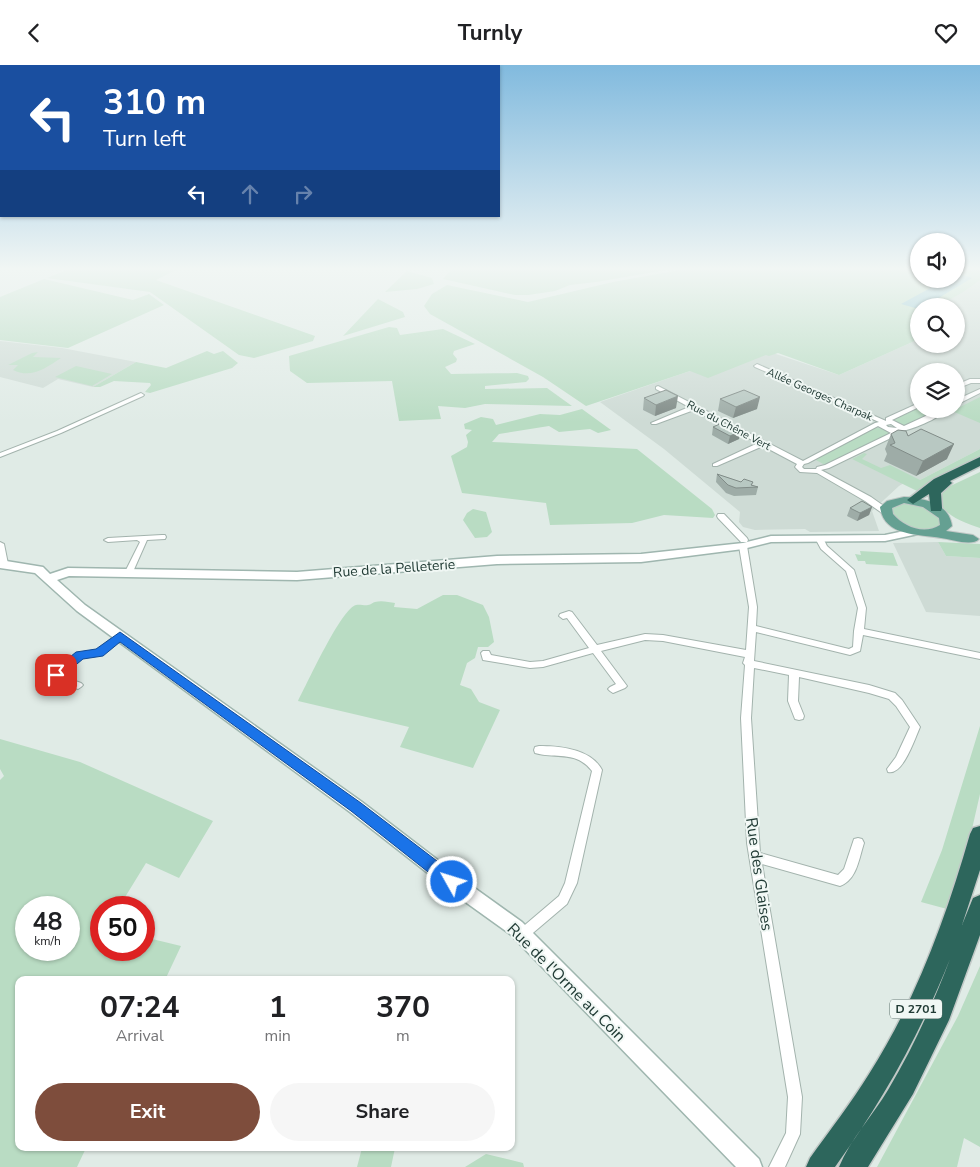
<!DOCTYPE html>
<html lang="en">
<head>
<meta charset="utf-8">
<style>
	:root { --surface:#fff; --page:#f6f6f6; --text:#202124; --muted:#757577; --accent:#7e4d3c }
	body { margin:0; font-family:"Nunito Sans",sans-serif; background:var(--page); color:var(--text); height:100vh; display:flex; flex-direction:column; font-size:19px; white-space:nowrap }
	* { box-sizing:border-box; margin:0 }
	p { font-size:16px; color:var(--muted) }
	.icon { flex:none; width:28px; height:28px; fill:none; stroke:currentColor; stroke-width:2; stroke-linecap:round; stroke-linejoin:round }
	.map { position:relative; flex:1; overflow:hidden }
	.drawer { position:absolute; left:15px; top:911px; width:500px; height:175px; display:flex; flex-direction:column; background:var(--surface); border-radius:10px; box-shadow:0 1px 4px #0004 }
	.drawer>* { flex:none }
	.guide { position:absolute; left:0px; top:0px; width:500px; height:152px; box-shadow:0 1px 4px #0004; background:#1a4fa0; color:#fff; overflow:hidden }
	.tools { position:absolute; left:910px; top:168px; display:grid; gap:10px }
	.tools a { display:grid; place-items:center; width:55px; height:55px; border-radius:50%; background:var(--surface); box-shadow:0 1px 4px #0004; font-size:25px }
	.speed { position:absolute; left:15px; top:831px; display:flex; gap:10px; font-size:25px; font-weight:700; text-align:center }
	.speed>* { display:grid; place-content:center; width:65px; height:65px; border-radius:50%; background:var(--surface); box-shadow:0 1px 4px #0004; line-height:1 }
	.speed small { font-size:12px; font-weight:400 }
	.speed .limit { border:8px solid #d22; background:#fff; color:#111 }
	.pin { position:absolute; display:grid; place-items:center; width:42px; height:42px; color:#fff; margin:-21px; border-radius:10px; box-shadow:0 2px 8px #0006 }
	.me { position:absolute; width:55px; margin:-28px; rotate:309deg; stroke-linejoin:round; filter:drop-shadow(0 0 4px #0008) }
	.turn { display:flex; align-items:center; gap:18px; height:105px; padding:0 20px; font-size:22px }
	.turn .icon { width:65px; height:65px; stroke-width:2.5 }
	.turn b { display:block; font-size:35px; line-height:42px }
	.lanes { display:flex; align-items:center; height:48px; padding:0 20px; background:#0003; justify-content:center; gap:25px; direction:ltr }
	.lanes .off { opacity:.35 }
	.eta { display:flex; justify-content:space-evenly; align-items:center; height:85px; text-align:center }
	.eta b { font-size:30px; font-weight:700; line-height:35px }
	.button { display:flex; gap:10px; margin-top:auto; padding:10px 20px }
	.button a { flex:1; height:58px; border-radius:30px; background:var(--accent); color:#fff; font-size:20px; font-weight:700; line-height:58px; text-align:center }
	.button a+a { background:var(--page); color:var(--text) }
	header { display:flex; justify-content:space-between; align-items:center; height:65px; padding:0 20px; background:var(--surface); font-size:22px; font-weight:700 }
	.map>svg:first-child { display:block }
	.built { fill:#cedbd5; fill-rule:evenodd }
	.green { fill:#b9dcc3; fill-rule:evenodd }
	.water { fill:#88c3d0 }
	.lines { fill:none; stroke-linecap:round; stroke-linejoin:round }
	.street-casing { stroke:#a3b3ad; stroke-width:2 }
	.secondary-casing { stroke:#9fb6af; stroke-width:3 }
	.primary-casing { stroke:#c1c8c6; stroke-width:2 }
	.highway-casing { stroke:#c1c8c6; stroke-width:3 }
	.street { fill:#fff; fill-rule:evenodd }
	.secondary { fill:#fff; fill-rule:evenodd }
	.primary { fill:#65a092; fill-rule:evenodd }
	.highway { fill:#2d665c; fill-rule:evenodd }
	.wall { fill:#9eaca7 }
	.shaded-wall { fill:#818c88 }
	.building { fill:#b8c8c2; stroke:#818c88 }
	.route { fill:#1a73e8; stroke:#114b97 }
	.labels { text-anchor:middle; stroke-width:4; stroke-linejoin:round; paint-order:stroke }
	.far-street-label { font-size:11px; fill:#213b35; stroke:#f0f7f4 }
	.shield { fill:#f0f7f4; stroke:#5f736e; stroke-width:1 }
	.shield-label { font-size:12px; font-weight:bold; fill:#213b35 }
	.street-label { font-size:14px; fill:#213b35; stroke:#f0f7f4 }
	.near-street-label { font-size:16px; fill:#213b35; stroke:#f0f7f4 }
</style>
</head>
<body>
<header><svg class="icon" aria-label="back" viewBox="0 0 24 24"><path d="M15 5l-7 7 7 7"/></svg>Turnly<svg class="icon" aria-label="heart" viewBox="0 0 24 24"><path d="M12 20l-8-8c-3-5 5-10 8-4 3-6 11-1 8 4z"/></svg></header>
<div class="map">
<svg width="980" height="1102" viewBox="0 0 980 1102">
	<rect width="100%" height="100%" fill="#e0ebe6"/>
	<path class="built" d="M980 210V384L920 415H909L899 421 872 446 879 466 810 467 805 464 755 465 743 462 739 457 740 447 664 384 600 337 690 306 770 287 839 310 919 274V279H956V241H919V265L897 253 956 214ZM919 306H956V344H919Z
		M0 276 62 283 136 297 93 322 58 314 43 323 0 312Z
		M938 477 946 491 980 493V551L926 547 893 478Z"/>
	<path class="green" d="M71 203H175L178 204 156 215 315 271 313 276 254 293 239 290 150 227 47 213Z
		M453 203H677L596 217 570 220 555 226 528 230H515L443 214Z
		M691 203H919V214H956V203H980V215C959 230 945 241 919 241V255L910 260 919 265V274L839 310 778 288 769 291 766 290 708 313 690 306 586 341 543 312 430 249 424 241 432 229 447 220 528 237 613 217Z
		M407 206 432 213 434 219 417 224 385 227Z
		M44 214 133 235 149 229 164 240 68 283 0 275V232Z
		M378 234 403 247 405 252 343 271Z
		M389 262 397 263 400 270 443 264 475 279 454 286 453 289 457 294 456 297 445 302 451 309 517 308 528 311 529 314 526 317 485 321V324L547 323 572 341 485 339 465 343 438 341 441 354 399 356 392 316 307 318 290 306 289 291Z
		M207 286 214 289 223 286 238 298 232 303 150 328 145 327 151 320 150 318 114 316 100 322H93L136 297 166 303Z
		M38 287 33 292 61 293C46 303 31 314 13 305L18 300H8L32 288Z
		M76 301 112 309 92 321 55 312Z
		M980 332V358L952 346Z
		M919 341V344H943L906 362 890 355Z
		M582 344 611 365 598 368 590 364 559 367 549 361 499 369 492 377 637 384 712 444 715 450 713 453 664 450 632 458 550 460 546 438 462 428 451 391 467 382 468 377 466 370 472 365 465 364 464 359 481 352 493 354 496 360 540 349 560 350Z
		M873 363H879L887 366 889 370 827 401 814 394Z
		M980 384V391L917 426 852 394 864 388 867 389 862 394 881 403 890 400 920 415Z
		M980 407V463C965 458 938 449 939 430L944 424Z
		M904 437 920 439 939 450 941 458C927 474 897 461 891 445L893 441Z
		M473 444 486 447 492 467 487 472 475 473 463 455 467 448Z
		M938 477 980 479V493L946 491Z
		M860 486 893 488 898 501 866 499 865 496H858L855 489 861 490Z
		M443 530H457L483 540 489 552 494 577 488 582H478L475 593 467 598 460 620 471 624 479 637 500 645 473 703 400 682 409 662 298 636C308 617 341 544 356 540 360 539 365 541 368 540 371 540 373 537 375 537 381 535 389 537 395 538L394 542 417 544Z
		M980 661V729L972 764 947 844 921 837 942 785Z
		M0 674 80 697 213 756 179 813 146 798 119 842H101V885H144V872L181 881 165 915H19V1082L86 1083 77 1102H0V715L4 711 0 704ZM26 842H69V885H26Z
		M980 901V1082L964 1073 957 1102H877L958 951Z
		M362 1083H395L391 1102H357Z
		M486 1089 523 1098 524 1102H465Z"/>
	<path class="water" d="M957 208 972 213 925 241H919V244L901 239 947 214H956Z"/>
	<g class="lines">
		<g class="street-casing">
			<path id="street" d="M757 299 886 356V353L919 338V342L892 355 904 361 941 344H948C938 354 912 365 897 367L898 369 897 370 829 403 821 405 871 432 888 444 889 446 888 448H882L865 436 817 408 800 407 795 402 797 399 763 381 717 401H713V399L758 378 694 345 656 359H652L651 358 689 342 656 324V322L658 321 803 396 875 358 879 357 755 302 754 301ZM891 359 897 363 888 362 886 360ZM878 361 891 368 825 400 817 402 816 404H804L802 402 804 399 808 398Z
				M980 314V318H971L956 324V320L970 314Z
				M980 324V328L956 340V335Z
				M141 328 144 330 143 331 61 368 0 392V388L57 366Z
				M718 449H724L747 473 748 475 747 477H741L718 453 717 451Z
				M162 470H165L166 472 165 474 147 475 132 509 128 512 124 509 140 477 137 475 108 477 104 475 108 473Z
				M816 471H822L827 481 854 505 866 543 864 564 980 588V594L863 570 860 586 850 590 756 567 754 596 869 620 895 628 902 635 920 662C915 673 903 711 888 707L887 704 896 692 910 662 896 641 889 634 869 628 799 612 798 636 804 651 803 654 799 655 795 654 788 636 789 610 754 603 751 653 760 788 838 810 844 804 854 774 858 773 862 774 864 778C859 793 857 815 840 821L762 799 802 1032 800 1069 785 1102H769L786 1068 788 1032 747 778 741 653 745 600 743 598 745 592 663 576 645 575 601 586 627 621 625 623 613 628 610 626 608 624 610 622 616 619 593 588 543 602 530 603 483 595 481 588 483 586H489L491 590 530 597 543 596 589 583 567 553 563 554 559 551 560 549 569 546 572 547 597 580 645 569 663 570 746 585 749 542 739 481 743 479 747 481 757 542 756 561 849 584 853 582 854 566 858 543 846 506 821 484 815 473Z
				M0 477 4 479 8 499 4 502 0 499Z
				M120 568 124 571 123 573 102 590 82 593 61 611 81 618 83 620 81 622 78 624 52 614 50 612 53 608 77 588 97 585 117 569Z
				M539 681C561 681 591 684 602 705L577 818 567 839 527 873 523 875 519 873 517 869 519 865 559 831 565 818 592 706C576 685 555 694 535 688L534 685 535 682Z"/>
		</g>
		<g class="secondary-casing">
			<path id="secondary" d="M914 464 920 467 918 469 885 476 771 477 743 484 641 497 497 499 297 515 69 511 57 515 85 540 362 737 469 819 522 857 759 1094 762 1102H736L510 869 457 831 350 747 77 546 35 508 0 503V495L43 502 50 509 68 503 297 507 497 491 641 489 743 478 771 471 885 470Z"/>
		</g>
		<g class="primary-casing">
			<path id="primary" d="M904 432C924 433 949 438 952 461L946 466 973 470 979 474C972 482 951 474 941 473 919 469 884 472 880 442L887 436ZM904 438 923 442 939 453 940 460C924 470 904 462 893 449L892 443Z"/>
		</g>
		<g class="highway-casing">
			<path id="highway" d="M980 392V401L950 416 952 418 941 428 942 443 941 446H931L929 429 913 439 907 435 934 414Z
				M980 761V805L962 860 973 833 980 830V870L949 955 913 1029 868 1102H839C850 1075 873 1050 888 1025 913 983 933 939 950 894 920 969 882 1037 835 1102H806L810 1093C830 1065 851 1038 869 1009 916 935 946 853 970 769L973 763Z"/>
		</g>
		<use href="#street" class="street"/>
		<use href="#secondary" class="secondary"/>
		<use href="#primary" class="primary"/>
		<use href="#highway" class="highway"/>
	</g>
	<path class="wall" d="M644 333 676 343 655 351 643 345Z
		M720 334 757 344 733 353 718 346Z
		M713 362 741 366 739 374 728 379 712 370Z
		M891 369 908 371 947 394 916 411 884 396 887 389 885 384Z
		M717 409 741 417H753L752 420 758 422 756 430 734 431 726 428 716 417Z
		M872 442 869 450 857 456 847 451 850 443Z"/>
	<path class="shaded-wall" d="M678 331 676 343 655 351 656 340Z
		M760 332 757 344 733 353 736 342Z
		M741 366 739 374 728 379 730 371Z
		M954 379 947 394 916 411 923 396Z
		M872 442 869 450 857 456 860 448Z"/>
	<path class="building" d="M666 325 678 331 656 340 644 333Z
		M744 325 760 332 736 342 720 334Z
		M724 357 741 366 730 371 713 362Z
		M921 364 954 379 923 396 890 380 895 378 891 369 898 365 906 366 908 371Z
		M717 409 741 417 744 414 753 417 751 420 758 422 736 423 728 420Z
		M862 436 872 442 860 448 850 443Z"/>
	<linearGradient id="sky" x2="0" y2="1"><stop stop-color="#81bade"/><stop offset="0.57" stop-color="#f1f6f4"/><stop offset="1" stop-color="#f1f6f4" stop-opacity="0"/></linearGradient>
	<rect width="980" height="357" fill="url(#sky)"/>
	<path class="route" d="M120 567 361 738 458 812 460 817 458 822 452 824 447 822 351 746 120 577 103 591 83 594 60 613H52L50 610 52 607 76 587 96 584Z"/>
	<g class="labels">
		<g class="far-street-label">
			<text transform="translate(820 329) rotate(24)" y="4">Allée Georges Charpak</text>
			<text transform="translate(729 360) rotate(28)" y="4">Rue du Chêne Vert</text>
		</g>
		<rect class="shield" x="890" y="934.5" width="52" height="19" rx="4"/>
		<g class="shield-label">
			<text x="916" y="948">D 2701</text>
		</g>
		<g class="street-label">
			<text transform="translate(394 503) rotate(-4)" y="5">Rue de la Pelleterie</text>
		</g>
		<g class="near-street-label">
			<text transform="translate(760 809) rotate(82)" y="6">Rue des Glaises</text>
			<text transform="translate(567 917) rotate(45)" y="6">Rue de l'Orme au Coin</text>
		</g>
	</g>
</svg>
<div class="tools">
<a><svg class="icon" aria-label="sound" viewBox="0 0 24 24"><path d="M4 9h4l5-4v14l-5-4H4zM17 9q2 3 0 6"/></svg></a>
<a><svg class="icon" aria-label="search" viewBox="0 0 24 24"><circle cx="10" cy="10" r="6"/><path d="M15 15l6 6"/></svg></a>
<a><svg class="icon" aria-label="layers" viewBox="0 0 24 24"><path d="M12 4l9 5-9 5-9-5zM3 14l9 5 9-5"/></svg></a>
</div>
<div class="speed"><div>48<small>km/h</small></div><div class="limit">50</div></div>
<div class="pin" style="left:56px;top:610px;background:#d93025"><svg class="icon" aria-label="arrive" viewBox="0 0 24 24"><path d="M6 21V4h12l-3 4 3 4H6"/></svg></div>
<svg class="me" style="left:452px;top:817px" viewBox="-20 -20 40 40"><circle r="17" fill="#1a73e8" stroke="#fff" stroke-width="3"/><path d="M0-11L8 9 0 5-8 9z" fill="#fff"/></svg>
<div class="guide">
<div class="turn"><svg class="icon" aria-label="left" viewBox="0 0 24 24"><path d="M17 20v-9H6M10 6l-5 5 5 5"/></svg><div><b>310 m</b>Turn left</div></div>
<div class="lanes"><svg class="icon" aria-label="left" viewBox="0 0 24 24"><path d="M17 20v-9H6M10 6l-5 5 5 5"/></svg><svg class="icon off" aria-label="ahead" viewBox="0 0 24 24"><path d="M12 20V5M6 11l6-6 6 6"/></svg><svg class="icon off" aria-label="right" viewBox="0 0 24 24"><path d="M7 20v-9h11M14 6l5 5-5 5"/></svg></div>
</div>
<section class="drawer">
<div class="eta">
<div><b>07:24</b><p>Arrival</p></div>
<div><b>1</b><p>min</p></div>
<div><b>370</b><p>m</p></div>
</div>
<div class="button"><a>Exit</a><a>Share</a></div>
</section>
</div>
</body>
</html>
